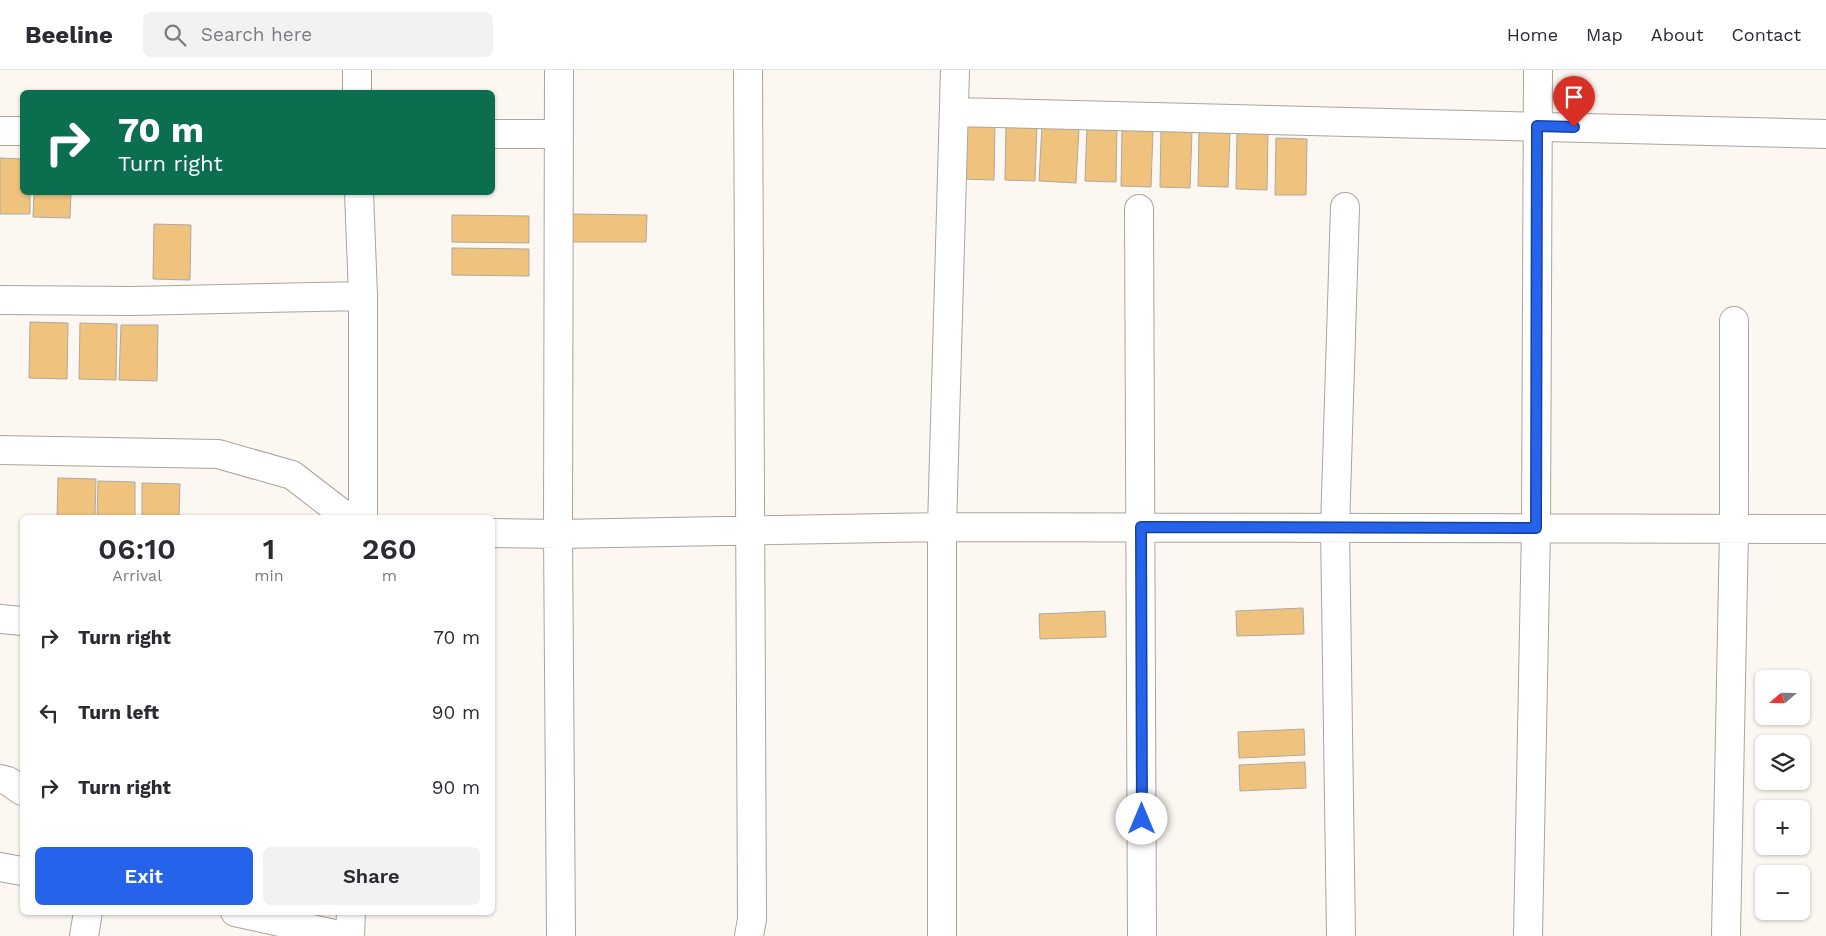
<!DOCTYPE html>
<html lang="en">
<head>
<meta charset="utf-8">
<style>
	:root { --surface:#fff; --page:#f2f2f3; --text:#2b2b33; --muted:#7c7c81; --line:#e1e1e2; --accent:#2563eb }
	body { margin:0; font-family:"Work Sans",sans-serif; background:var(--page); color:var(--text); height:100vh; display:flex; flex-direction:column; font-size:19px; white-space:nowrap }
	* { box-sizing:border-box; margin:0 }
	p { font-size:16px; color:var(--muted) }
	.icon { flex:none; width:28px; height:28px; fill:none; stroke:currentColor; stroke-width:2; stroke-linecap:round; stroke-linejoin:round }
	.map { position:relative; flex:1; overflow:hidden }
	.details { position:absolute; left:20px; top:445px; width:475px; height:400px; display:flex; flex-direction:column; background:var(--surface); border-radius:8px; box-shadow:0 1px 4px #0004 }
	.details>* { flex:none }
	.hud { position:absolute; left:20px; top:20px; width:475px; height:105px; border-radius:8px; box-shadow:0 1px 4px #0004; background:#0b6e4f; color:#fff; overflow:hidden }
	.needle { width:32px; rotate:250deg }
	.controls { position:absolute; left:1755px; top:600px; display:grid; gap:10px }
	.controls a { display:grid; place-items:center; width:55px; height:55px; border-radius:8px; background:var(--surface); box-shadow:0 1px 4px #0004; font-size:25px }
	.pin { position:absolute; display:grid; place-items:center; width:42px; height:42px; color:#fff; margin:-51px -21px; border-radius:50% 50% 50% 0; rotate:-45deg; box-shadow:0 0 5px #0007 }
	.pin .icon { rotate:45deg }
	.me { position:absolute; width:55px; margin:-28px; rotate:0deg; stroke-linejoin:round; filter:drop-shadow(0 0 4px #0008) }
	.turn { display:flex; align-items:center; gap:18px; height:105px; padding:0 15px; font-size:22px }
	.turn .icon { width:65px; height:65px; stroke-width:2.5 }
	.turn b { display:block; font-size:35px; line-height:42px }
	.eta { display:flex; justify-content:space-evenly; align-items:center; height:85px; text-align:center }
	.eta b { font-size:30px; font-weight:600; line-height:35px }
	.cta { display:flex; gap:10px; margin-top:auto; padding:10px 15px }
	.cta a { flex:1; height:58px; border-radius:8px; background:var(--accent); color:#fff; font-size:20px; font-weight:600; line-height:58px; text-align:center }
	.cta a+a { background:var(--page); color:var(--text) }
	ul { padding:0; list-style:none }
	li { display:flex; align-items:center; gap:15px; height:75px; padding:0 15px }
	li div { flex:1 }
	li b { display:block; font-size:19px }
	li em { font-style:normal }
	header { display:flex; align-items:center; gap:30px; box-sizing:border-box; height:70px; padding:0 25px; background:var(--surface); border-bottom:1px solid var(--line) }
	header strong { font-size:24px }
	nav { display:flex; gap:28px; margin-inline-start:auto; font-size:18px }
	.search { width:350px; height:45px; background:var(--page); display:flex; align-items:center; gap:12px; box-sizing:border-box; padding:0 18px; border-radius:8px; color:var(--muted); font-size:19px }
	.map>svg:first-child { display:block }
	.building { fill:#efc37d; stroke:#aea9a2 }
	.lines { fill:none; stroke-linecap:round; stroke-linejoin:round }
	.minor-casing { stroke:#aaa59e; stroke-width:30 }
	.minor { stroke:#fff; stroke-width:28 }
	.route-casing { stroke:#184099; stroke-width:12 }
	.route { stroke:#2563eb; stroke-width:9 }
</style>
</head>
<body>
<header>
<strong>Beeline</strong>
<div class="search"><svg class="icon" aria-label="search" viewBox="0 0 24 24"><circle cx="10" cy="10" r="6"/><path d="M15 15l6 6"/></svg>Search here</div>
<nav><a>Home</a><a>Map</a><a>About</a><a>Contact</a></nav>
</header>
<div class="map">
<svg width="1826" height="866" viewBox="0 0 1826 866">
	<rect width="100%" height="100%" fill="#fcf7f0"/>
	<path class="building" d="M964 53 995 54 994 110 963 109Z
		M1006 54 1037 55 1035 111 1005 110Z
		M1042 55 1079 57 1076 113 1039 111Z
		M1087 55 1117 56 1116 112 1085 111Z
		M1122 60 1153 61 1151 117 1121 116Z
		M1161 60 1192 61 1190 118 1160 117Z
		M1199 60 1230 61 1228 117 1198 116Z
		M1237 62 1268 63 1267 120 1236 119Z
		M1276 68 1307 69 1306 125H1275Z
		M0 88 22 89V122H30V144H0Z
		M34 122H71L70 148 33 147Z
		M569 144 647 145 646 172H569Z
		M452 145 529 146V173L452 172Z
		M154 154 191 155 190 210 153 209Z
		M452 178 529 179V206L452 205Z
		M30 252 68 253 67 309 29 308Z
		M80 253 117 254 116 310 79 309Z
		M121 255H158L157 311 119 310Z
		M58 408 96 409 95 448H57Z
		M98 411 135 412V448H97Z
		M142 413 180 414 179 448H142Z
		M1303 538 1304 564 1237 566 1236 541Z
		M1105 541 1106 567 1040 569 1039 544Z
		M1304 659 1305 685 1239 688 1238 662Z
		M1305 692 1306 718 1240 721 1239 695Z"/>
	<g class="lines">
		<g class="minor-casing">
			<path id="minor" d="M559 0 558 464 561 866
				M748 0 752 849 749 866
				M357 22V0
				M954 42 1826 64
				M0 61H22
				M492 64H559
				M359 122 363 226
				M1139 139 1142 866
				M0 230 132 231 363 226V448
				M0 380 218 384 292 405 348 448
				M492 463 558 464 942 457 1826 459
				M0 549 22 551
				M0 709 8 711 22 721
				M0 797 22 801
				M235 842 343 866
				M84 866 88 842
				M350 866 351 842
				M942 866V457L955 0
				M1341 866 1335 458 1345 137
				M1528 866 1536 458 1538 0
				M1726 866 1734 459V251"/>
		</g>
		<use href="#minor" class="minor"/>
	</g>
	<g class="lines">
		<g class="route-casing">
			<path id="route" d="M1142 749 1141 457 1536 458 1537 56 1574 57"/>
		</g>
		<use href="#route" class="route"/>
	</g>
</svg>
<div class="controls">
<a><svg class="needle" viewBox="-14 -14 28 28"><path d="M0-13l5 13h-10z" fill="#e53935"/><path d="M0 13l5-13h-10z" fill="#7c7c81"/></svg></a>
<a><svg class="icon" aria-label="layers" viewBox="0 0 24 24"><path d="M12 4l9 5-9 5-9-5zM3 14l9 5 9-5"/></svg></a>
<a>+</a>
<a>−</a>
</div>
<div class="pin" style="left:1574px;top:57px;background:#d93025"><svg class="icon" aria-label="arrive" viewBox="0 0 24 24"><path d="M6 21V4h12l-3 4 3 4H6"/></svg></div>
<svg class="me" style="left:1142px;top:749px" viewBox="-20 -20 40 40"><circle r="19" fill="#fff"/><path d="M0-13L10 11 0 6-10 11z" fill="#2563eb"/></svg>
<div class="hud">
<div class="turn"><svg class="icon" aria-label="right" viewBox="0 0 24 24"><path d="M7 20v-9h11M14 6l5 5-5 5"/></svg><div><b>70 m</b>Turn right</div></div>
</div>
<section class="details">
<div class="eta">
<div><b>06:10</b><p>Arrival</p></div>
<div><b>1</b><p>min</p></div>
<div><b>260</b><p>m</p></div>
</div>
<ul>
<li><svg class="icon" aria-label="right" viewBox="0 0 24 24"><path d="M7 20v-9h11M14 6l5 5-5 5"/></svg><div><b>Turn right</b></div><em>70 m</em></li>
<li><svg class="icon" aria-label="left" viewBox="0 0 24 24"><path d="M17 20v-9H6M10 6l-5 5 5 5"/></svg><div><b>Turn left</b></div><em>90 m</em></li>
<li><svg class="icon" aria-label="right" viewBox="0 0 24 24"><path d="M7 20v-9h11M14 6l5 5-5 5"/></svg><div><b>Turn right</b></div><em>90 m</em></li>
</ul>
<div class="cta"><a>Exit</a><a>Share</a></div>
</section>
</div>
</body>
</html>
